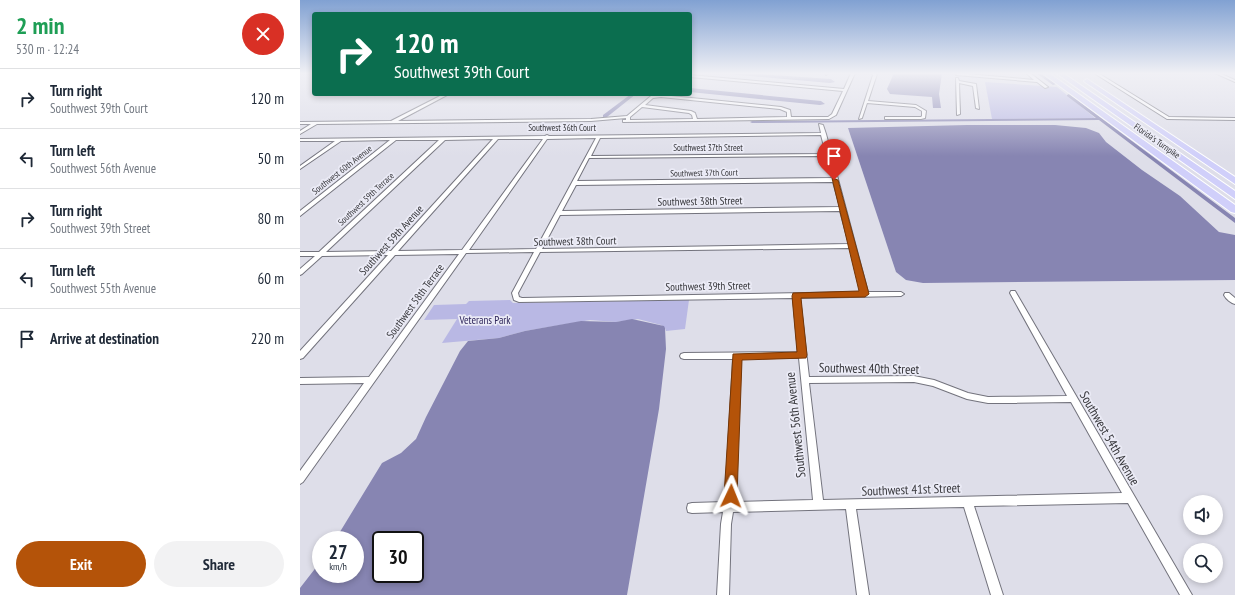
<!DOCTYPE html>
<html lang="en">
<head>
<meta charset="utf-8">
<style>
	:root { --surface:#fff; --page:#f2f2f3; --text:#1f2937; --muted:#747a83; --line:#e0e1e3; --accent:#b45309 }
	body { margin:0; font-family:"PT Sans Narrow",sans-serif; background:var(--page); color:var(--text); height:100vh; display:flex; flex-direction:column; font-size:15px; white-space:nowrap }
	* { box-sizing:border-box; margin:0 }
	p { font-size:13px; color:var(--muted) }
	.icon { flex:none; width:22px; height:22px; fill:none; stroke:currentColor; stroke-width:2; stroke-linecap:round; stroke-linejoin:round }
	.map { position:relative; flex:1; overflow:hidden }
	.side { display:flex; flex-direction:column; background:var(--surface); width:300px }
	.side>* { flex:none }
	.banner { position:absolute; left:12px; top:12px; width:380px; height:84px; border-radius:4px; box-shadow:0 2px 6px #0003; background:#0b6e4f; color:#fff; overflow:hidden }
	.controls { position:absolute; left:883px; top:495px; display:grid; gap:8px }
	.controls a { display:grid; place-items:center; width:40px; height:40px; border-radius:50%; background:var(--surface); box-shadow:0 2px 6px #0003; font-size:20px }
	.speed { position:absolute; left:12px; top:531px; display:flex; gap:8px; font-size:20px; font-weight:700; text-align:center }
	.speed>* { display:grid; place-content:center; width:52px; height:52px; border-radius:50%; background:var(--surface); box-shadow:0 2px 6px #0003; line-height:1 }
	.speed small { font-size:10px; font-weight:400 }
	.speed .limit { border:2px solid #111; border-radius:6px; background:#fff; color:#111 }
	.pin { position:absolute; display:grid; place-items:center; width:34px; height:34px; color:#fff; margin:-41px -17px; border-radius:50% 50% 50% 0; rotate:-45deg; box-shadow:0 0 4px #0007 }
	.pin .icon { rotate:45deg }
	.me { position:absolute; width:44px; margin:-22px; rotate:2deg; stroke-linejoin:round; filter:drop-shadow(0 0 3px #0008) }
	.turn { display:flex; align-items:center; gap:14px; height:84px; padding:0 16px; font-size:18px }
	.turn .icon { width:52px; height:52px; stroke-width:2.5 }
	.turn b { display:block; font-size:28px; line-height:34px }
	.round { display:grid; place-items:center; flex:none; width:42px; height:42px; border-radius:21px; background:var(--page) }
	.summary { display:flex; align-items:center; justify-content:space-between; height:68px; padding:0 16px }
	h1 { font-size:24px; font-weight:700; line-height:30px; color:#1e9e55 }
	.primary-button { display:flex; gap:8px; margin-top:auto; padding:8px 16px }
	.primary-button a { flex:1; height:46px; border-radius:24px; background:var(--accent); color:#fff; font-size:16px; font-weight:700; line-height:46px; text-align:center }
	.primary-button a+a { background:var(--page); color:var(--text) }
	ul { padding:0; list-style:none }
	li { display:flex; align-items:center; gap:12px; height:60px; padding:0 16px; border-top:1px solid var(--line) }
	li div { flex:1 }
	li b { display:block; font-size:15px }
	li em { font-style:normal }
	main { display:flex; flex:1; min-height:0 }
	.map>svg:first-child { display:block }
	.green { fill:#b9b8e4 }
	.water { fill:#8785b2; fill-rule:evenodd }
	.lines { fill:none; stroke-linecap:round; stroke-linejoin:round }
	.canal { fill:#8785b2; fill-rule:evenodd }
	.street-casing { stroke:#73737d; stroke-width:2 }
	.highway-casing { stroke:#fff; stroke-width:2 }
	.street { fill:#fff; fill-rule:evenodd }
	.highway { fill:#d0cffa; fill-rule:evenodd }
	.route { fill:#b45309; stroke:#753606 }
	.labels { text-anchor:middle; stroke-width:3.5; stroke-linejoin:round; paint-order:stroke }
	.far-street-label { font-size:9px; fill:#36363a; stroke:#ebebf6 }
	.street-label { font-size:11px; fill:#36363a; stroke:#ebebf6 }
	.park-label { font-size:11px; fill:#281f56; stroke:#ebebf6 }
	.near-street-label { font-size:13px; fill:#36363a; stroke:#ebebf6 }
</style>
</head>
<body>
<main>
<section class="side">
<div class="summary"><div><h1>2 min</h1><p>530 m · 12:24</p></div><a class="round" style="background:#d93025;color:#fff"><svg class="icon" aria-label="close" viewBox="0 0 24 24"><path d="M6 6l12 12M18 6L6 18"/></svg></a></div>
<ul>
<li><svg class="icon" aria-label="right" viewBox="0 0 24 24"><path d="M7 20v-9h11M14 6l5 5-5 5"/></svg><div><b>Turn right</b><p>Southwest 39th Court</p></div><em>120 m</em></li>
<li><svg class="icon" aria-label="left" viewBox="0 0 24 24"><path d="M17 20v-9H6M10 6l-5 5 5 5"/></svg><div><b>Turn left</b><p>Southwest 56th Avenue</p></div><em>50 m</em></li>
<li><svg class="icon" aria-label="right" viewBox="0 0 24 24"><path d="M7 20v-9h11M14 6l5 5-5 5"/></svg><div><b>Turn right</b><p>Southwest 39th Street</p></div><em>80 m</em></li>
<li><svg class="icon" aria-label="left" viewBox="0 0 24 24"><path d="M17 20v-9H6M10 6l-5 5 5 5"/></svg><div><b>Turn left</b><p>Southwest 55th Avenue</p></div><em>60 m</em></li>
<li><svg class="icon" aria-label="arrive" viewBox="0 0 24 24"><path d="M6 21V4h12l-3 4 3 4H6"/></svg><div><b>Arrive at destination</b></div><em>220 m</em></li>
</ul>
<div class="primary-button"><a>Exit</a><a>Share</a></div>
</section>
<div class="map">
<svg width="935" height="595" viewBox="0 0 935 595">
	<rect width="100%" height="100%" fill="#dedee9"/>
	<path class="green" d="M685 82 757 87 795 118 692 119Z
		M210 300 213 303 389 300 385 329 366 331 365 328 361 325 338 319 316 322 290 320 225 331 199 338 142 343 157 319 124 320 134 305 166 304 169 301Z"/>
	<path class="water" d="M417 73H446L531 79 535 82 530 83Z
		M594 73H642L639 94 641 108H633L632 97 590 94 587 89Z
		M390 88 521 101 525 104 520 105 390 92Z
		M667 125H755L786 128 799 133 806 142 842 170 880 196 919 232 935 235V280L623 283 606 280 596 272 548 128Z
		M332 319 364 326 365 328 366 349 359 409 327 595H0V588L21 561V574H55V540H35L82 463 101 453 116 439 126 417 160 351 168 341 199 338 225 331 281 321 316 322ZM81 540H115V574H81Z"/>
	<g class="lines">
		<path class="canal" d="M736 73H740L756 84 753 85Z
			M331 94H336L307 117H303V115Z
			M769 94 935 218V223L799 120 452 123 450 122 452 121 796 118 767 96V95Z"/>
		<g class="street-casing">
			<path id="street" d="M525 73H529L526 75Z
				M551 73H555L536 115 529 119 323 122V120H326V118L291 121 17 124 0 134V131L11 124H0V122L91 121 144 94H149L98 121 291 119 327 116 351 96 361 95 481 107 490 110 491 117H528L532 114 543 91 390 77V75L544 89ZM361 97 480 109 487 112V117L397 119 395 113 391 111 345 105 353 98ZM342 107 389 113 392 115 393 119 330 120V117Z
				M571 73 577 74 568 101 616 105 626 111 625 118 621 119H585V117H621L622 116V111L615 107 567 103 562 118 559 119 573 75Z
				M657 73 734 80 726 73H730L748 87 745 88 737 82 656 75Z
				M794 73H798L869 117 935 118V120L867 119Z
				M915 73H919L935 80V82Z
				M656 78H658L659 81 676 84 679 109 676 108 673 86 659 83 660 114 657 115Z
				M519 124 523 125 526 134 568 292H601L604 294 601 296 500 298 509 377 614 376 634 380 668 393 688 397 767 396 710 293 711 291H715L892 595H880L828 503 674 506 703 595H691L664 507 556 509 569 595H557L546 509 433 512 431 524 429 595H417L421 524 423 512 392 513 388 512 387 508 388 504 392 503 425 502 433 359H384L381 358 380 356 381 354 384 353 498 352 493 298 219 302 214 300 212 293 234 252 166 253 3 482 0 484V471L64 383 0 384V378L69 377 159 254 95 255 3 358 0 359V351L88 255 22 256 2 274 0 275V269L15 256H0V252H19L139 140H96L0 216V211L90 140 41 141 0 169V166L35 141H0V139L245 136 247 135 249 136 521 133ZM521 135 526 154 291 156 300 138ZM296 138 236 249 169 250 247 139ZM193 139 91 251 26 252 145 140ZM198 139H243L162 250 98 251ZM527 156 532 178 277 181 289 158ZM533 182 540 207 262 211 276 185ZM540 211 549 244 242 249 260 215ZM550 248 561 292 222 298 219 297 218 293 240 252ZM441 358H499L513 500 435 502ZM614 382 633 386 667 399 688 403 771 402 822 493 523 500 509 383Z
				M925 293H929L935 298V304C931 303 926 299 924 295Z"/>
		</g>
		<g class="highway-casing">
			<path id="highway" d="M742 73H749L935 205V213L931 212Z
				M756 73H763L935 191V199Z
				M787 79 935 177V184L785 82 784 81Z"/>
		</g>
		<use href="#street" class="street"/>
		<use href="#highway" class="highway"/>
	</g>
	<linearGradient id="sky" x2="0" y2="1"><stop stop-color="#81a1d2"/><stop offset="0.47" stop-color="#f0f0f5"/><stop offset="1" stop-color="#f0f0f5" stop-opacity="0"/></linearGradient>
	<rect width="935" height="156" fill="url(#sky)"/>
	<path class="route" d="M532 178 538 180 569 294 565 297 501 298 507 355 506 358 442 360 437 496 436 500 431 502 426 500 424 496 433 354 497 352 492 296 493 293 559 291Z"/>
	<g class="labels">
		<g class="far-street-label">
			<text x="262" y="131">Southwest 36th Court</text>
			<text transform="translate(857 141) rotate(35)" y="3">Florida's Turnpike</text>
			<text x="408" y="151">Southwest 37th Street</text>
			<text transform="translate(42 170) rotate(-38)" y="3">Southwest 60th Avenue</text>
			<text transform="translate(404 173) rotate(-1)" y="3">Southwest 37th Court</text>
			<text transform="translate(66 199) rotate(-43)" y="3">Southwest 59th Terrace</text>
		</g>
		<g class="street-label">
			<text transform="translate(400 201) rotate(-1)" y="4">Southwest 38th Street</text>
			<text transform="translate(91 240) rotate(-48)" y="4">Southwest 59th Avenue</text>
			<text transform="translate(275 241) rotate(-1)" y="4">Southwest 38th Court</text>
			<text transform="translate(408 286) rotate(-1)" y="4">Southwest 39th Street</text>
			<text transform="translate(115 301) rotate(-54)" y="4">Southwest 58th Terrace</text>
		</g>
		<g class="park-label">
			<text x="185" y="324">Veterans Park</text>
		</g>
		<g class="near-street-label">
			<text transform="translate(569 368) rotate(1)" y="5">Southwest 40th Street</text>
			<text transform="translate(495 425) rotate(-96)" y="5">Southwest 56th Avenue</text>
			<text transform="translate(810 438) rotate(60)" y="5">Southwest 54th Avenue</text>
			<text transform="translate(611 489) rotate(-2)" y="5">Southwest 41st Street</text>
		</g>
	</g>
</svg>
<div class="controls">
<a><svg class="icon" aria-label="sound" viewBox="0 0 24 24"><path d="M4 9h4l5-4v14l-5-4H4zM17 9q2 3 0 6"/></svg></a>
<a><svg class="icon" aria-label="search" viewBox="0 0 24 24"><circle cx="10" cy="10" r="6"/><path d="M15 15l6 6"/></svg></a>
</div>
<div class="speed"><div>27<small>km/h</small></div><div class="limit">30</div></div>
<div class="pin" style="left:534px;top:180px;background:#d93025"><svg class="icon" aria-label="arrive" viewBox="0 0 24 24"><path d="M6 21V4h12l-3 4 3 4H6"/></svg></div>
<svg class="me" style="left:431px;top:496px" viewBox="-20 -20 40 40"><path d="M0-17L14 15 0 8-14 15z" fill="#b45309" stroke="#fff" stroke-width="4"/></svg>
<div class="banner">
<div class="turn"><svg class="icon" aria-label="right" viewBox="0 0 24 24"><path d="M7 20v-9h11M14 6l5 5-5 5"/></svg><div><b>120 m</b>Southwest 39th Court</div></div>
</div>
</div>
</main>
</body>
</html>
